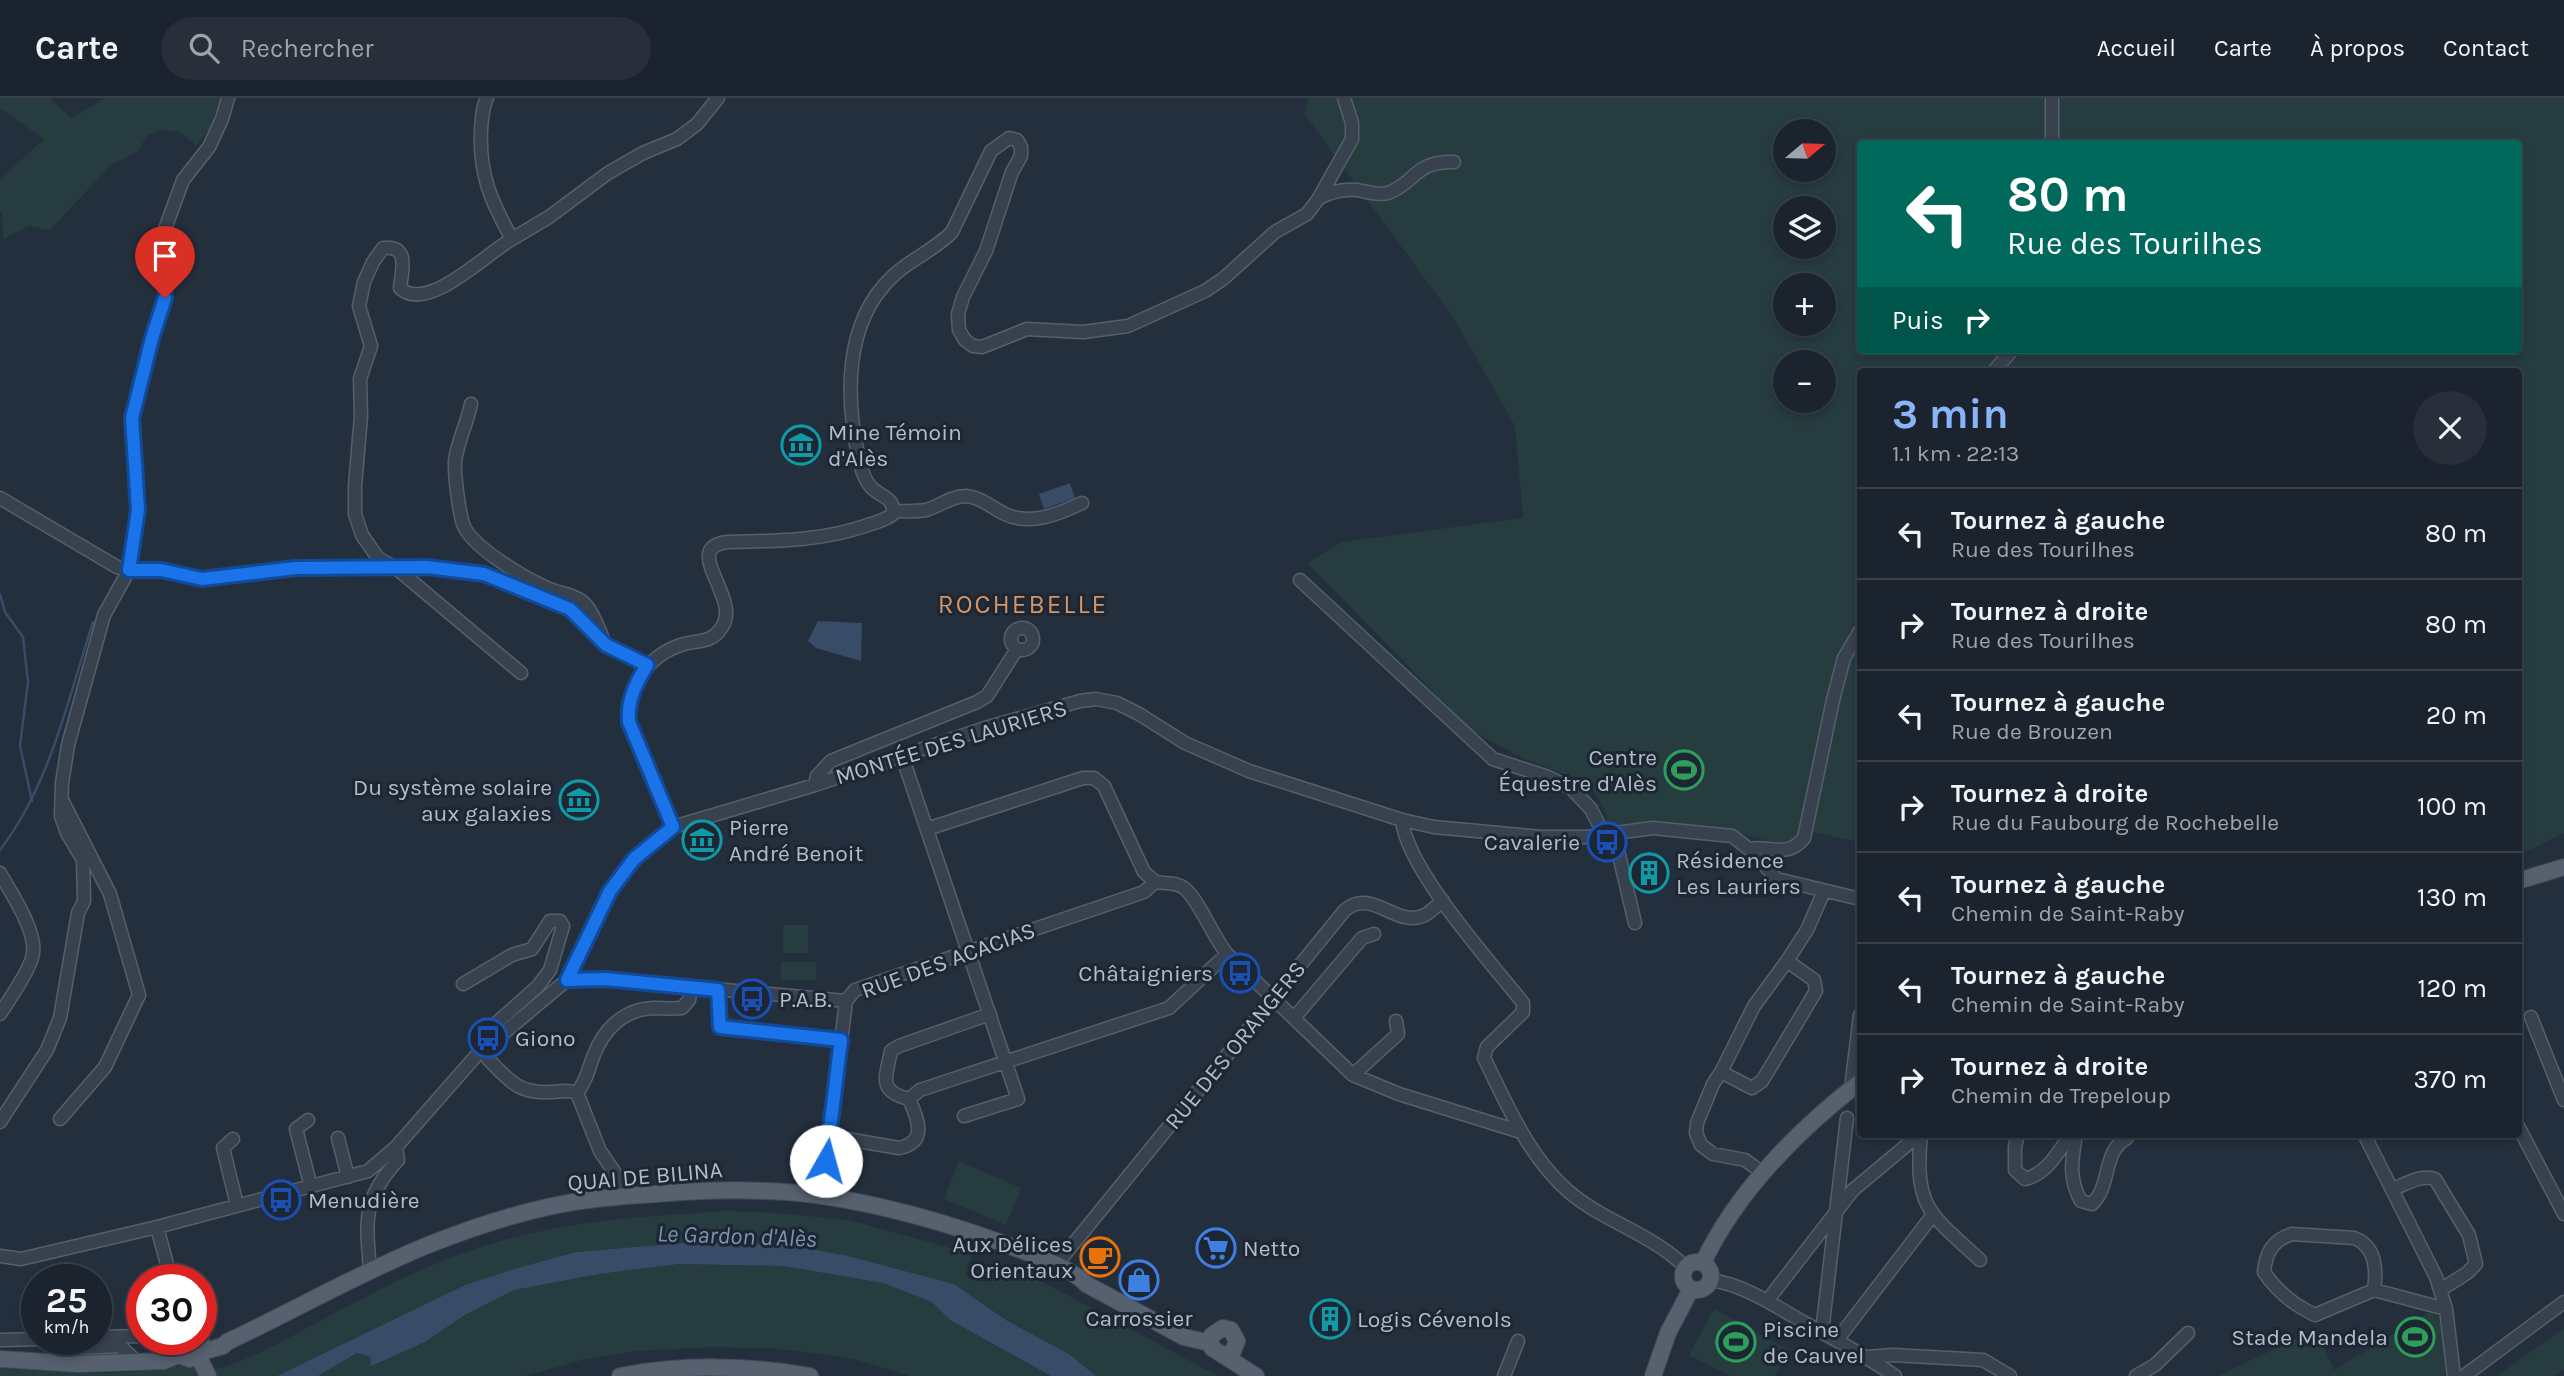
<!DOCTYPE html>
<html lang="fr">
<head>
<meta charset="utf-8">
<style>
	:root { --surface:#1b232e; --page:#282f3a; --text:#f1f3f6; --muted:#a0a4aa; --line:#39404a; --accent:#8ab4f8 }
	body { margin:0; font-family:Karla,sans-serif; background:var(--page); color:var(--text); height:100vh; display:flex; flex-direction:column; font-size:26px; white-space:nowrap }
	* { box-sizing:border-box; margin:0 }
	p { font-size:23px; color:var(--muted) }
	.icon { flex:none; width:38px; height:38px; fill:none; stroke:currentColor; stroke-width:2; stroke-linecap:round; stroke-linejoin:round }
	.map { position:relative; flex:1; overflow:hidden }
	.panel { position:absolute; left:1857px; top:270px; width:665px; height:770px; display:flex; flex-direction:column; background:var(--surface); border-radius:7px; box-shadow:0 4px 10px #0003,0 0 0 2px var(--line) }
	.panel>* { flex:none }
	.top-card { position:absolute; left:1857px; top:42px; width:665px; height:214px; border-radius:7px; box-shadow:0 4px 10px #0003,0 0 0 2px var(--line); background:#00695c; color:#fff; overflow:hidden }
	.needle { width:46px; rotate:71deg }
	.controls { position:absolute; left:1773px; top:21px; display:grid; gap:14px }
	.controls a { display:grid; place-items:center; width:63px; height:63px; border-radius:50%; background:var(--surface); box-shadow:0 4px 10px #0003,0 0 0 2px var(--line); font-size:35px }
	.speed { position:absolute; left:21px; top:1166px; display:flex; gap:14px; font-size:35px; font-weight:700; text-align:center }
	.speed>* { display:grid; place-content:center; width:91px; height:91px; border-radius:50%; background:var(--surface); box-shadow:0 4px 10px #0003,0 0 0 2px var(--line); line-height:1 }
	.speed small { font-size:18px; font-weight:400 }
	.speed .limit { border:10px solid #d22; background:#fff; color:#111 }
	.pin { position:absolute; display:grid; place-items:center; width:60px; height:60px; color:#fff; margin:-72px -30px; border-radius:50% 50% 50% 0; rotate:-45deg; box-shadow:0 0 7px #0007 }
	.pin .icon { rotate:45deg }
	.me { position:absolute; width:77px; margin:-38px; rotate:7deg; stroke-linejoin:round; filter:drop-shadow(0 0 5px #0008) }
	.turn { display:flex; align-items:center; gap:24px; height:147px; padding:0 35px; font-size:32px }
	.turn .icon { width:91px; height:91px; stroke-width:2.5 }
	.turn b { display:block; font-size:49px; line-height:60px }
	.then { display:flex; align-items:center; height:66px; padding:0 35px; background:#0003; gap:14px; font-size:26px }
	.round { display:grid; place-items:center; flex:none; width:74px; height:74px; border-radius:37px; background:var(--page) }
	.headline { display:flex; align-items:center; justify-content:space-between; height:119px; padding:0 35px }
	h1 { font-size:42px; font-weight:700; line-height:52px; color:var(--accent) }
	ul { padding:0; list-style:none }
	li { display:flex; align-items:center; gap:21px; height:91px; padding:0 35px; border-top:2px solid var(--line) }
	li div { flex:1 }
	li b { display:block; font-size:26px }
	li em { font-style:normal }
	header { display:flex; align-items:center; gap:42px; box-sizing:border-box; height:98px; padding:0 35px; background:var(--surface); border-bottom:2px solid var(--line) }
	header strong { font-size:33px }
	nav { display:flex; gap:38px; margin-inline-start:auto; font-size:24px }
	.search { width:490px; height:63px; background:var(--page); display:flex; align-items:center; gap:18px; box-sizing:border-box; padding:0 24px; border-radius:38px; color:var(--muted); font-size:26px }
	.map>svg:first-child { display:block }
	.green { fill:#263c3f; fill-rule:evenodd }
	.water { fill:#394c67 }
	.lines { fill:none; stroke-linecap:round; stroke-linejoin:round }
	.stream { stroke:#394c67; stroke-width:2.5 }
	.minor-casing { stroke:#565f6c; stroke-width:15 }
	.major-casing { stroke:#414a57; stroke-width:18 }
	.minor { stroke:#38414e; stroke-width:12 }
	.major { stroke:#56606e; stroke-width:16 }
	.route-casing { stroke:#114b97; stroke-width:18 }
	.route { stroke:#1a73e8; stroke-width:12 }
	.labels { text-anchor:middle; stroke-width:6; stroke-linejoin:round; paint-order:stroke }
	.poi-label { font-size:23px; fill:#b4bcc9; stroke:#1d2633; text-anchor:start }
	.street-label { font-size:23px; fill:#b4bcc9; stroke:#1d2633 }
	.water-label { font-size:24px; font-style:italic; fill:#7c92b1; stroke:#1d2633 }
	.quarter-label { font-size:26px; letter-spacing:2px; fill:#d59563; stroke:#1d2633 }
</style>
</head>
<body>
<header>
<strong>Carte</strong>
<div class="search"><svg class="icon" aria-label="search" viewBox="0 0 24 24"><circle cx="10" cy="10" r="6"/><path d="M15 15l6 6"/></svg>Rechercher</div>
<nav><a>Accueil</a><a>Carte</a><a>À propos</a><a>Contact</a></nav>
</header>
<div class="map">
<svg width="2564" height="1278" viewBox="0 0 2564 1278">
	<rect width="100%" height="100%" fill="#242f3e"/>
	<path class="green" d="M0 0H50L71 20 105 0H223L216 22 196 48 180 34 159 32 147 38 137 54 111 67 50 132 29 128 4 141 2 115 0 114V81L44 41 0 10Z
		M1308 0H2564V735L2518 758V273H1860V744L1803 732 1800 742 1787 748 1728 732 1680 726 1609 729 1607 719 1599 701 1588 685 1520 659 1460 626 1424 584 1307 465 1341 444 1523 420 1515 328 1453 219 1305 17ZM1785 33H1824V72H1785ZM1860 46H2518V252H1860ZM1785 110H1824V149H1785ZM1785 187H1824V226H1785ZM1785 264H1824V303H1785Z
		M783 827H808V855H783Z
		M781 864H816V882H781Z
		M959 1063 1021 1090 1006 1127 944 1101Z
		M728 1113 776 1115 849 1122 972 1156 966 1176 969 1181 987 1184 993 1164 1041 1183 1218 1278H1096L1069 1256 1006 1222 954 1186 844 1157 788 1147 694 1144 576 1154 465 1187 277 1278H0V1270C43 1273 86 1276 129 1274 150 1273 173 1266 194 1268L198 1274C241 1269 282 1243 320 1223 361 1201 402 1179 445 1162 540 1124 628 1119 728 1113Z
		M679 1166 783 1168 883 1185 933 1204 950 1222 1051 1278H910L857 1262 828 1257 768 1250 710 1249 637 1253 582 1262 525 1278H318L357 1255 370 1259 371 1267 425 1244 465 1217 514 1192 599 1176Z
		M1714 1211 1789 1252 1775 1278H1730L1689 1257Z
		M2429 1214 2439 1219 2447 1266 2445 1278H2218L2316 1231 2334 1272Z
		M2564 1230V1272L2554 1278H2497Z"/>
	<path class="water" d="M1070 385 1075 400 1044 411 1039 396Z
		M818 523 862 525 861 563 816 550 808 543Z
		M694 1144 788 1147 844 1157 954 1186 1006 1222 1069 1256 1096 1278H1051L950 1222 932 1204 883 1185 783 1168 679 1166 599 1176 514 1192 465 1217 425 1244 371 1268 370 1259 357 1255 318 1278H277L465 1187 518 1170 576 1154Z
		M1723 1227 1756 1244 1747 1261 1714 1244Z"/>
	<g class="lines">
		<path class="stream" d="M0 496 5 514 23 539 28 584 20 648 32 703
			M0 752C50 687 68 601 93 524"/>
		<g class="minor-casing">
			<path id="minor" d="M487 0C482 11 482 20 481 32 479 77 491 103 512 141 487 155 427 216 400 190 402 172 410 147 383 150L373 164 364 184 359 208 371 248 360 281 361 318 355 388V416L362 437 378 460 396 470 521 575
				M2052 46V0
				M1319 100C1331 94 1342 91 1356 92 1366 93 1378 98 1388 95 1417 84 1414 63 1454 64
				M512 141 549 119 608 75 643 55 677 41 697 26 718 0
				M1994 273 2012 252
				M471 306C468 323 454 352 455 368 455 381 459 414 463 426 471 449 525 480 547 490 560 496 576 496 586 507 594 516 598 529 603 541
				M0 400 117 469 129 472H161L202 481 296 470 427 469 484 476 570 511 606 547 647 567
				M893 413C904 413 915 414 926 412 940 408 951 398 966 398 981 399 992 410 1005 416 1030 428 1059 416 1082 405
				M1300 482 1493 661 1548 679 1571 690 1591 711 1604 737
				M1011 541a11 11 0 1 1 22 0a11 11 0 1 1-22 0Z
				M902 658 1018 1001 964 1018
				M815 687 817 678 831 663 977 604 987 598 1017 551
				M1402 722C1407 772 1490 863 1523 905V914L1487 949 1484 960C1507 1006 1528 1058 1568 1093 1604 1124 1653 1136 1686 1170
				M673 729 629 624C627 588 649 556 684 546 700 542 712 545 722 529 742 500 679 449 728 444 776 443 823 443 868 427 877 424 886 422 893 416 895 399 880 399 871 389 865 383 862 373 860 365 845 303 843 225 892 179 910 161 935 152 952 134L991 53 1009 40 1017 42 1021 49V58L1012 74 986 153 963 199 958 216 959 232 965 242 973 248 982 249 1027 231 1083 234 1128 228 1205 193 1223 181 1275 134 1307 116 1319 100 1352 41V25L1344 0
				M927 731 1083 680H1094L1104 688 1144 774C1148 777 1153 783 1157 784 1166 786 1176 784 1184 790 1198 800 1213 839 1227 856L1353 977 1399 996 1521 1034
				M1614 736 1635 825
				M1749 751C1773 747 1786 761 1804 740L1833 602 1844 560 1860 533
				M0 775C11 795 40 837 32 860 27 877 10 900 0 916
				M567 882 605 881 846 903
				M463 886 512 857 532 851 550 823H560L563 828 550 872 538 888 492 929V936L495 942
				M718 892 720 929 841 942
				M990 916 899 948 891 953C886 979 877 993 909 1001L920 992 1169 910 1227 856
				M2531 919 2564 1002
				M1294 920 1362 840 1374 836
				M488 961C509 982 518 996 550 994 559 994 568 991 577 995L600 1053 615 1075 624 1099
				M1721 974 1752 990 1762 983 1816 893 1814 882 1787 863
				M1353 977 1398 936 1396 923
				M1851 991 1860 917
				M577 995C586 983 588 973 593 959 603 932 623 911 654 910 664 910 672 911 682 910L689 902 691 888
				M60 1021 105 969 139 897 110 796 63 704
				M308 1022 296 1031 311 1089
				M0 1024 47 952 60 920 78 815 84 803 83 762 67 735 61 718 62 685 68 647 104 517 129 472 138 413 132 320 152 240 165 200V131L183 82 209 49 222 21 228 0
				M2518 1028 2564 1116
				M1921 1036C1914 1110 1929 1115 1980 1162
				M2018 1036 2015 1049V1072L2025 1081C2047 1076 2058 1054 2071 1036
				M2076 1036C2072 1061 2068 1081 2081 1103L2092 1106C2112 1087 2102 1053 2127 1040
				M2364 1036 2436 1179 2446 1211
				M829 1038 899 1050C929 1044 917 1019 909 1001
				M338 1040 348 1079
				M233 1041 223 1050 237 1107
				M1763 1075 1745 1062 1713 1056 1701 1047 1696 1035 1697 1025 1713 986 1721 974 1754 908 1787 863 1807 832 1824 793
				M2393 1091C2406 1086 2422 1076 2435 1081L2469 1137 2476 1166 2467 1175 2442 1191
				M822 1098 846 903 855 892 1144 794 1155 784
				M157 1129 171 1181
				M2292 1136 2354 1140C2376 1148 2377 1172 2374 1192L2315 1217C2294 1207 2277 1194 2264 1174 2266 1154 2273 1142 2292 1136Z
				M0 1158 21 1161 157 1129 368 1073 396 1049 475 959 567 882 610 793 634 761 673 729 815 687 985 630 1080 603 1096 601 1117 605 1139 616 1185 645 1249 673 1402 722 1434 729 1541 739H1586L1653 730 1732 738 1749 751 1777 781 1860 801
				M1057 1166 1345 812C1373 789 1396 831 1425 817 1431 814 1437 807 1443 803
				M370 1172C366 1122 362 1101 398 1062L396 1049
				M1711 1182C1745 1187 1775 1208 1805 1225 1836 1242 1866 1258 1895 1278
				M2374 1192 2446 1211 2454 1278
				M1767 1203 1853 1092 1920 1036
				M1822 1234 1847 1020
				M96 1239 142 1238
				M39 1241 58 1251 120 1248 136 1263
				M0 1242 44 1241
				M1837 1242 1932 1118
				M1867 1259 1893 1257 1983 1262 2010 1278
				M1504 1278 1518 1243
				M2136 1278 2155 1267 2188 1235
				M2464 1278 2564 1204"/>
		</g>
		<g class="major-casing">
			<path id="major" d="M2518 783 2564 769
				M1683 1178a14 14 0 1 1 28 0a14 14 0 1 1-28 0Z
				M1703 1165C1736 1094 1799 1031 1860 984
				M174 1241 173 1249 178 1257 190 1261 201 1254V1240
				M201 1254 223 1248 227 1244C295 1212 359 1175 428 1147 481 1126 538 1107 596 1101 620 1098 645 1097 669 1095 720 1091 772 1091 823 1098 869 1105 917 1117 961 1131 988 1140 1071 1167 1086 1186L1184 1239 1210 1245
				M198 1257 208 1278
				M1226 1257 1233 1253 1237 1243 1231 1232 1223 1230 1212 1237 1210 1245 1212 1250 1256 1278
				M0 1261 78 1266 164 1263 178 1257
				M620 1278C681 1266 750 1267 810 1278
				M1653 1278 1668 1235 1691 1191"/>
		</g>
		<use href="#minor" class="minor"/>
		<use href="#major" class="major"/>
	</g>
	<g class="lines">
		<g class="route-casing">
			<path id="route" d="M165 200 152 240 132 320 138 412 129 472H161L202 481 296 470 427 469 484 476 570 511 606 547 647 567C636 585 627 602 629 624L673 729 634 761 610 793 567 882 605 881 718 892 720 929 841 942 826 1063"/>
		</g>
		<use href="#route" class="route"/>
	</g>
	<defs>
		<g id="museum-ring" transform="scale(2.0125)"><circle r="9.5" fill="#1d2633" stroke="#0f9aa8" stroke-width="1.5"/><path d="M0-6L6-3V-2H-6V-3ZM-5-1h2V3h-2ZM-1-1h2V3h-2ZM3-1h2V3H3ZM-6 4H6V6H-6Z" fill="#0f9aa8"/></g>
		<g id="stadium-ring" transform="scale(2.0125)"><circle r="9.5" fill="#1d2633" stroke="#2e9e5b" stroke-width="1.5"/><path d="M0-5a6.5 5 0 1 0 0 10a6.5 5 0 1 0 0-10ZM-3.5-1.8h7v3.6h-7Z" fill="#2e9e5b"/></g>
		<g id="bus-ring" transform="scale(2.0125)"><circle r="9.5" fill="#1d2633" stroke="#1a4fb4" stroke-width="1.5"/><path d="M-5-6H5V4H4V6H2V4H-2V6H-4V4H-5ZM-3.5-4V0h7V-4ZM-3.5 1.2v1.5H-2V1.2ZM2 1.2v1.5H3.5V1.2Z" fill="#1a4fb4"/></g>
		<g id="building-ring" transform="scale(2.0125)"><circle r="9.5" fill="#1d2633" stroke="#0f9aa8" stroke-width="1.5"/><path d="M-4-6H4V6H1V3H-1V6H-4ZM-2.5-4.3h1.7v1.8h-1.7ZM.8-4.3h1.7v1.8H.8ZM-2.5-1h1.7V.8h-1.7ZM.8-1h1.7V.8H.8Z" fill="#0f9aa8"/></g>
		<g id="supermarket-ring" transform="scale(2.0125)"><circle r="9.5" fill="#1d2633" stroke="#3f7fe0" stroke-width="1.5"/><path d="M-6-5.5h2.5l.6 2H6L4.5 2H-2.5L-4.4-4H-6ZM-1.5 3.2a1.3 1.3 0 1 0 .1 0ZM3 3.2a1.3 1.3 0 1 0 .1 0Z" fill="#3f7fe0"/></g>
		<g id="cafe-ring" transform="scale(2.0125)"><circle r="9.5" fill="#1d2633" stroke="#e8710a" stroke-width="1.5"/><path d="M-5.5-4.5H6V0H3Q3 3.5 0 3.5H-2.5Q-5.5 3.5-5.5 0ZM3-3.2v2h1.7v-2ZM-6 4.5H4V6H-6Z" fill="#e8710a"/></g>
		<g id="shop-ring" transform="scale(2.0125)"><circle r="9.5" fill="#1d2633" stroke="#3f7fe0" stroke-width="1.5"/><path d="M-5-2.5h2.3a2.7 3.5 0 0 1 5.4 0H5L5.5 6h-11ZM-1.5-2.5h3a1.5 2.3 0 0 0-3 0Z" fill="#3f7fe0"/></g>
	</defs>
	<g fill-rule="evenodd">
		<use href="#museum-ring" x="801" y="347"/>
		<use href="#stadium-ring" x="1684" y="672"/>
		<use href="#museum-ring" x="579" y="702"/>
		<use href="#museum-ring" x="702" y="742"/>
		<use href="#bus-ring" x="1607" y="744"/>
		<use href="#building-ring" x="1649" y="775"/>
		<use href="#bus-ring" x="1240" y="875"/>
		<use href="#bus-ring" x="752" y="901"/>
		<use href="#bus-ring" x="488" y="940"/>
		<use href="#bus-ring" x="281" y="1102"/>
		<use href="#supermarket-ring" x="1216" y="1150"/>
		<use href="#cafe-ring" x="1100" y="1159"/>
		<use href="#shop-ring" x="1139" y="1182"/>
		<use href="#building-ring" x="1330" y="1221"/>
		<use href="#stadium-ring" x="2415" y="1239"/>
		<use href="#stadium-ring" x="1736" y="1244"/>
	</g>
	<g class="labels">
		<g class="poi-label">
			<text x="828" y="342">Mine Témoin<tspan x="828" dy="26">d'Alès</tspan></text>
			<text x="1657" y="667" text-anchor="end">Centre<tspan x="1657" dy="26">Équestre d'Alès</tspan></text>
			<text x="552" y="697" text-anchor="end">Du système solaire<tspan x="552" dy="26">aux galaxies</tspan></text>
			<text x="729" y="737">Pierre<tspan x="729" dy="26">André Benoit</tspan></text>
			<text x="1580" y="752" text-anchor="end">Cavalerie</text>
			<text x="1676" y="770">Résidence<tspan x="1676" dy="26">Les Lauriers</tspan></text>
			<text x="1213" y="883" text-anchor="end">Châtaigniers</text>
			<text x="779" y="909">P.A.B.</text>
			<text x="515" y="948">Giono</text>
			<text x="308" y="1110">Menudière</text>
			<text x="1073" y="1154" text-anchor="end">Aux Délices<tspan x="1073" dy="26">Orientaux</tspan></text>
			<text x="1243" y="1158">Netto</text>
			<text x="1139" y="1228" text-anchor="middle">Carrossier</text>
			<text x="1357" y="1229">Logis Cévenols</text>
			<text x="1763" y="1239">Piscine<tspan x="1763" dy="26">de Cauvel</tspan></text>
			<text x="2388" y="1247" text-anchor="end">Stade Mandela</text>
		</g>
		<g class="street-label">
			<text transform="translate(951 644) rotate(-17)" y="8">MONTÉE DES LAURIERS</text>
			<text transform="translate(948 862) rotate(-20)" y="8">RUE DES ACACIAS</text>
			<text transform="translate(1235 947) rotate(-51)" y="8">RUE DES ORANGERS</text>
			<text transform="translate(645 1078) rotate(-5)" y="8">QUAI DE BILINA</text>
		</g>
		<g class="water-label">
			<text transform="translate(737 1138) rotate(2)" y="8">Le Gardon d'Alès</text>
		</g>
		<g class="quarter-label">
			<text x="1023" y="515">ROCHEBELLE</text>
		</g>
	</g>
</svg>
<div class="controls">
<a><svg class="needle" viewBox="-14 -14 28 28"><path d="M0-13l5 13h-10z" fill="#e53935"/><path d="M0 13l5-13h-10z" fill="#a0a4aa"/></svg></a>
<a><svg class="icon" aria-label="layers" viewBox="0 0 24 24"><path d="M12 4l9 5-9 5-9-5zM3 14l9 5 9-5"/></svg></a>
<a>+</a>
<a>−</a>
</div>
<div class="speed"><div>25<small>km/h</small></div><div class="limit">30</div></div>
<div class="pin" style="left:165px;top:200px;background:#d93025"><svg class="icon" aria-label="arrive" viewBox="0 0 24 24"><path d="M6 21V4h12l-3 4 3 4H6"/></svg></div>
<svg class="me" style="left:826px;top:1063px" viewBox="-20 -20 40 40"><circle r="19" fill="#fff"/><path d="M0-13L10 11 0 6-10 11z" fill="#1a73e8"/></svg>
<div class="top-card">
<div class="turn"><svg class="icon" aria-label="left" viewBox="0 0 24 24"><path d="M17 20v-9H6M10 6l-5 5 5 5"/></svg><div><b>80 m</b>Rue des Tourilhes</div></div>
<div class="then">Puis<svg class="icon" aria-label="right" viewBox="0 0 24 24"><path d="M7 20v-9h11M14 6l5 5-5 5"/></svg></div>
</div>
<section class="panel">
<div class="headline"><div><h1>3 min</h1><p>1.1 km · 22:13</p></div><a class="round"><svg class="icon" aria-label="close" viewBox="0 0 24 24"><path d="M6 6l12 12M18 6L6 18"/></svg></a></div>
<ul>
<li><svg class="icon" aria-label="left" viewBox="0 0 24 24"><path d="M17 20v-9H6M10 6l-5 5 5 5"/></svg><div><b>Tournez à gauche</b><p>Rue des Tourilhes</p></div><em>80 m</em></li>
<li><svg class="icon" aria-label="right" viewBox="0 0 24 24"><path d="M7 20v-9h11M14 6l5 5-5 5"/></svg><div><b>Tournez à droite</b><p>Rue des Tourilhes</p></div><em>80 m</em></li>
<li><svg class="icon" aria-label="left" viewBox="0 0 24 24"><path d="M17 20v-9H6M10 6l-5 5 5 5"/></svg><div><b>Tournez à gauche</b><p>Rue de Brouzen</p></div><em>20 m</em></li>
<li><svg class="icon" aria-label="right" viewBox="0 0 24 24"><path d="M7 20v-9h11M14 6l5 5-5 5"/></svg><div><b>Tournez à droite</b><p>Rue du Faubourg de Rochebelle</p></div><em>100 m</em></li>
<li><svg class="icon" aria-label="left" viewBox="0 0 24 24"><path d="M17 20v-9H6M10 6l-5 5 5 5"/></svg><div><b>Tournez à gauche</b><p>Chemin de Saint-Raby</p></div><em>130 m</em></li>
<li><svg class="icon" aria-label="left" viewBox="0 0 24 24"><path d="M17 20v-9H6M10 6l-5 5 5 5"/></svg><div><b>Tournez à gauche</b><p>Chemin de Saint-Raby</p></div><em>120 m</em></li>
<li><svg class="icon" aria-label="right" viewBox="0 0 24 24"><path d="M7 20v-9h11M14 6l5 5-5 5"/></svg><div><b>Tournez à droite</b><p>Chemin de Trepeloup</p></div><em>370 m</em></li>
</ul>
</section>
</div>
</body>
</html>
